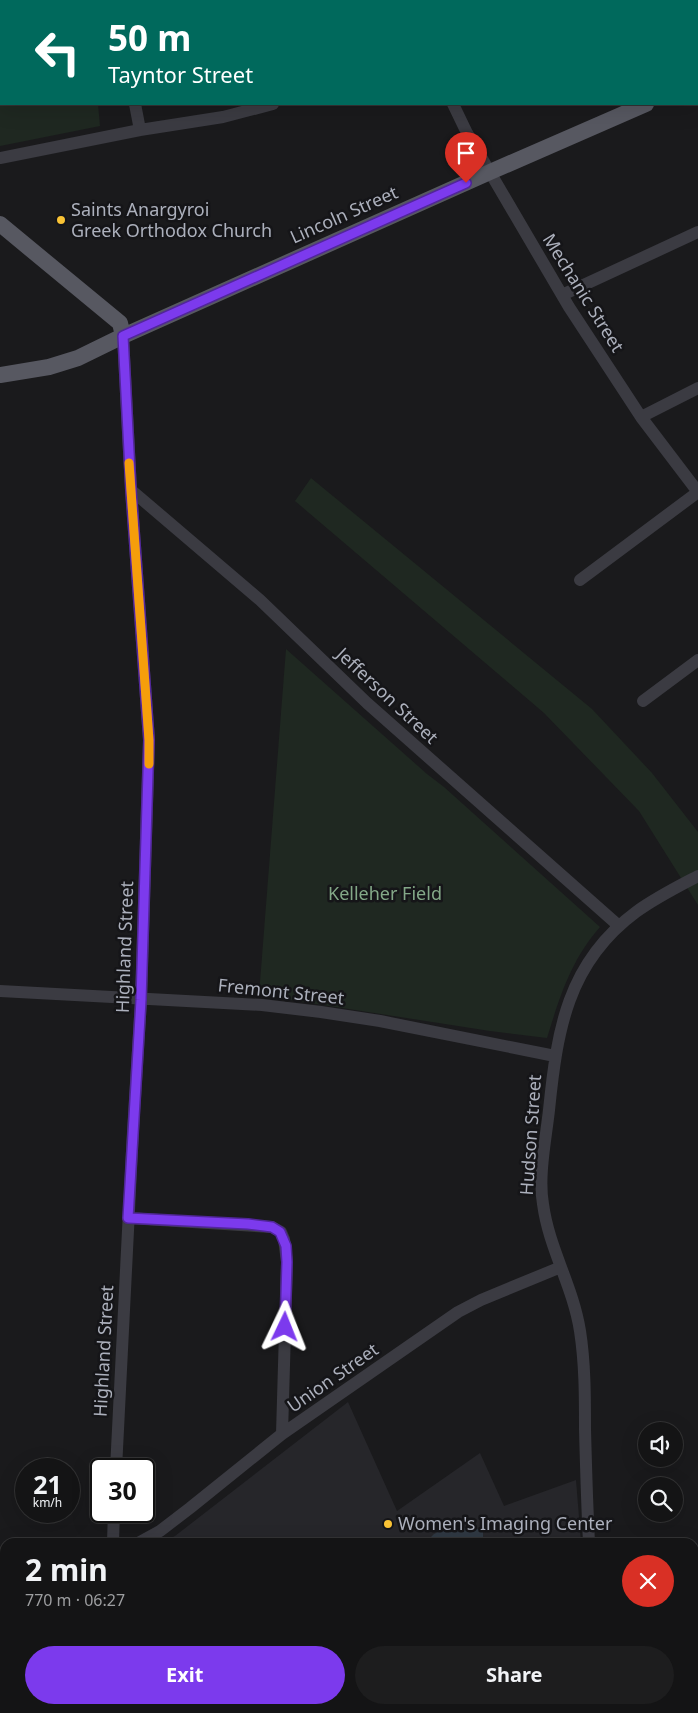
<!DOCTYPE html>
<html lang="en">
<head>
<meta charset="utf-8">
<style>
	:root { --surface:#141415; --page:#1d1d1e; --text:#f1f3f6; --muted:#9d9ea0; --line:#333334; --accent:#7c3aed }
	body { margin:0; font-family:"Noto Sans",sans-serif; background:var(--page); color:var(--text); height:100vh; display:flex; flex-direction:column; font-size:19px; white-space:nowrap }
	* { box-sizing:border-box; margin:0 }
	p { font-size:16px; color:var(--muted) }
	.icon { flex:none; width:28px; height:28px; fill:none; stroke:currentColor; stroke-width:2; stroke-linecap:round; stroke-linejoin:round }
	.map { position:relative; flex:1; overflow:hidden }
	.drawer { position:absolute; left:0px; top:1538px; width:699px; height:176px; display:flex; flex-direction:column; background:var(--surface); border-radius:15px 15px 0 0; box-shadow:0 5px 20px #0002,0 0 0 1px var(--line) }
	.drawer>* { flex:none }
	.top-card { position:absolute; left:0px; top:0px; width:699px; height:105px; box-shadow:0 5px 20px #0002,0 0 0 1px var(--line); background:#00695c; color:#fff; overflow:hidden }
	.fabs { position:absolute; left:638px; top:1422px; display:grid; gap:10px }
	.fabs a { display:grid; place-items:center; width:45px; height:45px; border-radius:50%; background:var(--surface); box-shadow:0 5px 20px #0002,0 0 0 1px var(--line); font-size:25px }
	.speed { position:absolute; left:15px; top:1458px; display:flex; gap:10px; font-size:25px; font-weight:700; text-align:center }
	.speed>* { display:grid; place-content:center; width:65px; height:65px; border-radius:50%; background:var(--surface); box-shadow:0 5px 20px #0002,0 0 0 1px var(--line); line-height:1 }
	.speed small { font-size:12px; font-weight:400 }
	.speed .limit { border:2px solid #111; border-radius:8px; background:#fff; color:#111 }
	.pin { position:absolute; display:grid; place-items:center; width:42px; height:42px; color:#fff; margin:-51px -21px; border-radius:50% 50% 50% 0; rotate:-45deg; box-shadow:0 0 5px #0007 }
	.pin .icon { rotate:45deg }
	.me { position:absolute; width:55px; margin:-28px; rotate:2deg; stroke-linejoin:round; filter:drop-shadow(0 0 4px #0008) }
	.turn { display:flex; align-items:center; gap:18px; height:105px; padding:0 25px; font-size:22px }
	.turn .icon { width:65px; height:65px; stroke-width:2.5 }
	.turn b { display:block; font-size:35px; line-height:42px }
	.round { display:grid; place-items:center; flex:none; width:52px; height:52px; border-radius:26px; background:var(--page) }
	.summary { display:flex; align-items:center; justify-content:space-between; height:85px; padding:0 25px }
	h1 { font-size:30px; font-weight:700; line-height:38px }
	.button { display:flex; gap:10px; margin-top:auto; padding:10px 25px }
	.button a { flex:1; height:58px; border-radius:30px; background:var(--accent); color:#fff; font-size:20px; font-weight:700; line-height:58px; text-align:center }
	.button a+a { background:var(--page); color:var(--text) }
	.map>svg:first-child { display:block }
	.built { fill:#26262a }
	.green { fill:#1f2821 }
	.water { fill:#2f3842 }
	.lines { fill:none; stroke-linecap:round; stroke-linejoin:round }
	.minor { stroke:#3b3b42; stroke-width:12 }
	.major { stroke:#575861; stroke-width:16 }
	.route-casing { stroke:#51269a; stroke-width:12 }
	.route { stroke:#7c3aed; stroke-width:9 }
	.slow { stroke:#f59e0b; stroke-width:9 }
	.poi-dot { fill:#fac335; stroke:#151518; stroke-width:2 }
	.labels { text-anchor:middle; stroke-width:5; stroke-linejoin:round; paint-order:stroke }
	.poi-label { font-size:18px; fill:#acb0bc; stroke:#151518; text-anchor:start }
	.street-label { font-size:18px; fill:#acb0bc; stroke:#151518 }
	.park-label { font-size:18px; fill:#83a887; stroke:#151518 }
</style>
</head>
<body>
<div class="map">
<svg width="698" height="1713" viewBox="0 0 698 1713">
	<rect width="100%" height="100%" fill="#1a1a1c"/>
	<path class="built" d="M348 1402 397 1511 480 1453 504 1506 576 1480 581 1542H163L175 1536Z
		M76 1709H573V1713H77Z"/>
	<path class="green" d="M0 39H1V104H98L100 126 0 146Z
		M311 478 592 709 652 773 698 832V905L639 811 544 713 295 501Z
		M286 649 427 774 444 787 600 927C571 960 560 996 547 1038L490 1031 259 995Z"/>
	<path class="water" d="M459 1528 478 1529 483 1532V1542H411L429 1539 434 1534 443 1530Z"/>
	<g class="lines">
		<path class="minor" d="M113 0V1
			M405 0 406 1
			M473 1 476 0
			M135 104 140 130
			M453 104 467 133 569 307 641 417 698 492
			M0 158 140 130 223 117 273 104
			M562 295 698 232
			M641 417 698 388
			M131 490 260 600 367 703 619 926
			M580 580 698 492
			M643 701 698 660
			M0 991 262 1005 321 1012 380 1021 555 1056
			M128 1218 272 1227 281 1232 284 1239 287 1262 282 1434
			M116 1469 133 1131 141 1000 149 740 131 490 123 336
			M113 1542 114 1511
			M140 1542 160 1531 190 1508 282 1434 458 1312 481 1300 561 1267
			M589 1542C587 1505 586 1467 585 1429 585 1396 585 1363 580 1331 573 1286 549 1249 543 1204 538 1176 546 1138 549 1110 557 1031 567 963 636 912 655 898 677 887 698 876
			M694 1591H698
			M0 1611 5 1609
			M0 1696 2 1713
			M581 1713 582 1709"/>
		<path class="major" d="M0 224 120 323 123 336
			M0 375 49 367 78 358 123 336 490 172 646 104"/>
	</g>
	<g class="lines">
		<g class="route-casing">
			<path id="route" d="M285 1327 287 1262 286 1246 280 1232 272 1227 248 1224 128 1218 141 1000 149 740 131 490 123 336 466 183"/>
		</g>
		<use href="#route" class="route"/>
		<path class="slow" d="M129 463 149 740V764"/>
	</g>
	<g class="poi-dot">
		<circle cx="61" cy="220" r="5"/>
		<circle cx="388" cy="1524" r="5"/>
	</g>
	<g class="labels">
		<g class="poi-label">
			<text x="71" y="216">Saints Anargyroi<tspan x="71" dy="21">Greek Orthodox Church</tspan></text>
			<text x="398" y="1530">Women's Imaging Center</text>
		</g>
		<g class="street-label">
			<text transform="translate(344 215) rotate(-24)" y="6">Lincoln Street</text>
			<text transform="translate(583 293) rotate(58)" y="6">Mechanic Street</text>
			<text transform="translate(387 696) rotate(43)" y="6">Jefferson Street</text>
			<text transform="translate(125 947) rotate(-88)" y="6">Highland Street</text>
			<text transform="translate(281 992) rotate(6)" y="6">Fremont Street</text>
			<text transform="translate(531 1135) rotate(-86)" y="6">Hudson Street</text>
			<text transform="translate(104 1351) rotate(-87)" y="6">Highland Street</text>
			<text transform="translate(333 1378) rotate(-35)" y="6">Union Street</text>
		</g>
		<g class="park-label">
			<text x="385" y="900">Kelleher Field</text>
		</g>
	</g>
</svg>
<div class="fabs">
<a><svg class="icon" aria-label="sound" viewBox="0 0 24 24"><path d="M4 9h4l5-4v14l-5-4H4zM17 9q2 3 0 6"/></svg></a>
<a><svg class="icon" aria-label="search" viewBox="0 0 24 24"><circle cx="10" cy="10" r="6"/><path d="M15 15l6 6"/></svg></a>
</div>
<div class="speed"><div>21<small>km/h</small></div><div class="limit">30</div></div>
<div class="pin" style="left:466px;top:183px;background:#d93025"><svg class="icon" aria-label="arrive" viewBox="0 0 24 24"><path d="M6 21V4h12l-3 4 3 4H6"/></svg></div>
<svg class="me" style="left:285px;top:1327px" viewBox="-20 -20 40 40"><path d="M0-17L14 15 0 8-14 15z" fill="#7c3aed" stroke="#fff" stroke-width="4"/></svg>
<div class="top-card">
<div class="turn"><svg class="icon" aria-label="left" viewBox="0 0 24 24"><path d="M17 20v-9H6M10 6l-5 5 5 5"/></svg><div><b>50 m</b>Tayntor Street</div></div>
</div>
<section class="drawer">
<div class="summary"><div><h1>2 min</h1><p>770 m · 06:27</p></div><a class="round" style="background:#d93025;color:#fff"><svg class="icon" aria-label="close" viewBox="0 0 24 24"><path d="M6 6l12 12M18 6L6 18"/></svg></a></div>
<div class="button"><a>Exit</a><a>Share</a></div>
</section>
</div>
</body>
</html>
